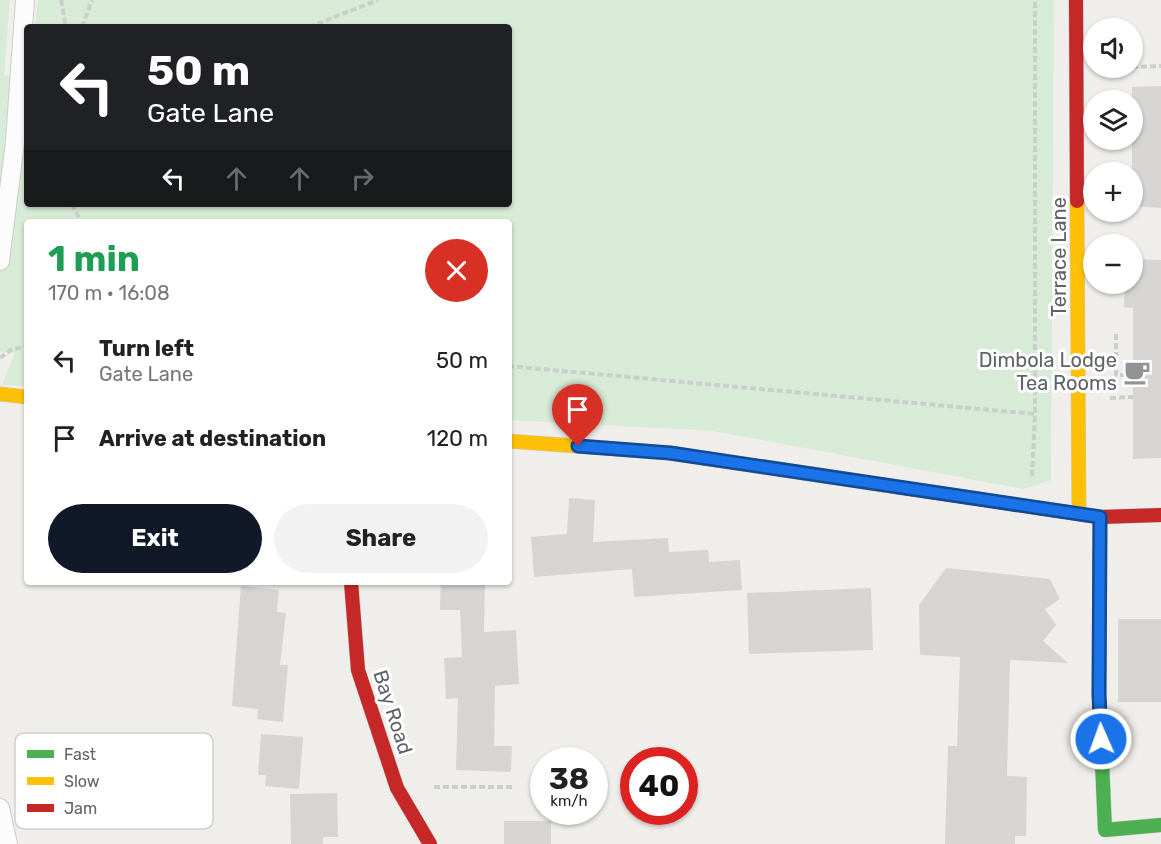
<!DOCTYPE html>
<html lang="en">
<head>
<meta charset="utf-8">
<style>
	:root { --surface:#fff; --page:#f2f2f2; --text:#222; --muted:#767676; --accent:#111827 }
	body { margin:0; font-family:Rubik,sans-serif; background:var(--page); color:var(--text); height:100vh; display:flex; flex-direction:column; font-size:22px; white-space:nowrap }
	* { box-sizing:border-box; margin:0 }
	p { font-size:20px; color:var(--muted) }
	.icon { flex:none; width:33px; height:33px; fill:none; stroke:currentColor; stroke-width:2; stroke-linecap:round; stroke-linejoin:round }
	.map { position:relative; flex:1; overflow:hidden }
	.drawer { position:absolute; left:24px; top:219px; width:488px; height:366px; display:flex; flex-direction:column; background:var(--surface); border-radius:6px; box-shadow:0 2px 4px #0004 }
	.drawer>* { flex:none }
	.banner { position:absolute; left:24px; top:24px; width:488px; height:183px; border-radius:6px; box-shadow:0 2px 4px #0004; background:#202124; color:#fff; overflow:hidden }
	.fabs { position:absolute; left:1083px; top:18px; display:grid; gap:12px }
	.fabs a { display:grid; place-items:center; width:60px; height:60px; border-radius:50%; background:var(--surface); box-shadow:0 2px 4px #0004; font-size:30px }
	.speed { position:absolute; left:530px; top:747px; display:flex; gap:12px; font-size:30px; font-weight:700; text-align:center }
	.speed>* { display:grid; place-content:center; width:78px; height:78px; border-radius:50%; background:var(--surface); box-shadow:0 2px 4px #0004; line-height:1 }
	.speed small { font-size:15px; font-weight:400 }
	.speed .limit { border:9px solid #d22; background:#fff; color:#111 }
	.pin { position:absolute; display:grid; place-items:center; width:51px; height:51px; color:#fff; margin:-62px -26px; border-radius:50% 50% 50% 0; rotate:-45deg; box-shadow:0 0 6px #0007 }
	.pin .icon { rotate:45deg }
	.me { position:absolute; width:66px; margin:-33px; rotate:358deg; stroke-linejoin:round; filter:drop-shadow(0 0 4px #0008) }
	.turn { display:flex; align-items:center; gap:21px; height:126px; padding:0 24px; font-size:27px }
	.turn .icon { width:78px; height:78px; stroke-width:2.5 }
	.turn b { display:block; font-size:42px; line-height:51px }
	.lanes { display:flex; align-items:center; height:57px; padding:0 24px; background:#0003; justify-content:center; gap:30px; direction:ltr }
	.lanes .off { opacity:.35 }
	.round { display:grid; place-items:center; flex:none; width:63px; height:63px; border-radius:32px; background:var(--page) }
	.head { display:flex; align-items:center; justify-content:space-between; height:102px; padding:0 24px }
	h1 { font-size:36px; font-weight:700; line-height:45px; color:#1e9e55 }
	.button { display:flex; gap:12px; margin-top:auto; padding:12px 24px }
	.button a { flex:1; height:69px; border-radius:36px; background:var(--accent); color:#fff; font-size:24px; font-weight:700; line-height:69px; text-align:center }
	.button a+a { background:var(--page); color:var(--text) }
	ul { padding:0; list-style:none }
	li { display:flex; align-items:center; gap:18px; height:78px; padding:0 24px }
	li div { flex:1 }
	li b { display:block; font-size:22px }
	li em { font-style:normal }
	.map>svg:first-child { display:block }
	.green { fill:#d8ebd6 }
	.building { fill:#d6d5d3 }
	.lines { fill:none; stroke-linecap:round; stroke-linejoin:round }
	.lane-casing { stroke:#cbcccc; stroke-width:20 }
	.fast-casing { stroke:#cacacb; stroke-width:15 }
	.slow-casing { stroke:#cacacb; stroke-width:15 }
	.jam-casing { stroke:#cacacb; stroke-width:15 }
	.path { stroke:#cacfcc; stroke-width:4; stroke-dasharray:6 3; stroke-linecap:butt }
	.lane { stroke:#fdfcfc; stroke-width:18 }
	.fast { stroke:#4caf50; stroke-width:14 }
	.slow { stroke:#ffc107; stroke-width:14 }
	.jam { stroke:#c62828; stroke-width:14 }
	.route-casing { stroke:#114b97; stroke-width:15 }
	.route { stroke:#1a73e8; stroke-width:10 }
	.labels { text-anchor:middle; stroke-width:6; stroke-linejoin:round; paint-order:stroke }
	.street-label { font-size:20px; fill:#5f6368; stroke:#fff }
	.poi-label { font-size:20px; fill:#5f6368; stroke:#fff; text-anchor:end }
	.key { fill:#fff; stroke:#cfd0d2; stroke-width:1.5 }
	.key-label { font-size:16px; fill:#5f6368 }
</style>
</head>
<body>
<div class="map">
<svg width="1161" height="844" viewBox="0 0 1161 844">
	<rect width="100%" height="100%" fill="#efeeea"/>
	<path class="green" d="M0 0H10L4 75 27 79V204H508V27H35L38 0H1054L1051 480 1023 489 714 431 509 420 508 222H27V386L2 385 15 353 0 352Z"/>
	<path class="building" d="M1161 86V208L1132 206V87Z
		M1132 259 1161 260V458L1133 459V308L1124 307 1125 284H1132Z
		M569 498 595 500 593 542 668 538 669 552 708 550 709 562 740 560 742 590 634 597 632 569 534 577 531 537 567 534Z
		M946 568 1050 579 1060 599 1045 609 1056 625 1043 641 1068 663 1010 660 1007 776 1027 777 1026 836H1015V844H945L948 746H957L960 657 920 655 919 605Z
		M441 582H485L484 632 516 630 519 684 495 686 494 746H512L511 772 456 770 458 698 446 699 444 658 462 657 460 610H440Z
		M241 586 279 590 277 612 286 613 280 665H288L283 722 257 719 258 709 232 706Z
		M871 588 873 650 749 654 747 593Z
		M1118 619H1161V702H1118Z
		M261 734 303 737 299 789 265 786 266 775H258Z
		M337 793 338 837H323V844H291L290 794Z
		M504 821H551V844H504Z"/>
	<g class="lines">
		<g class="lane-casing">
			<path id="lane" d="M0 261 15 142 25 0
				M0 808 8 844"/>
		</g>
		<g class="fast-casing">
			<path id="fast" d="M1100 517 1099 694 1105 830 1161 825"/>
		</g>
		<g class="slow-casing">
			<path id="slow" d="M1077 201 1079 514
				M0 394 27 397
				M508 441 670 453 897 487"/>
		</g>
		<g class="jam-casing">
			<path id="jam" d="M1076 0 1077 201
				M897 487 1100 517 1161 515
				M351 582 358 670 397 788 430 844"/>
		</g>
		<path class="path" d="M61 0 66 27
			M82 27 92 0
			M309 27 378 0
			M1132 67 1161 66
			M1106 68H1120
			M72 204 81 222
			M1116 334V375H1133
			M0 358 11 350 27 346
			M508 366 1035 414
			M1110 398 1133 397
			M1032 476 1035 414V0
			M434 787H513"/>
		<use href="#lane" class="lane"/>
		<use href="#fast" class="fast"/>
		<use href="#slow" class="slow"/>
		<use href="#jam" class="jam"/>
	</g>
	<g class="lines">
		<g class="route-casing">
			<path id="route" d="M578 446 670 453 1100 517 1099 694 1101 739"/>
		</g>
		<use href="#route" class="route"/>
	</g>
	<defs>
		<g id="cafe-bare" transform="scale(2.07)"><path d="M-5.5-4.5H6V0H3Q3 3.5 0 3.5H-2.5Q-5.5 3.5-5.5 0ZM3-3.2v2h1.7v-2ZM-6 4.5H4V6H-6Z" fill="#919496" stroke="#fff" stroke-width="2.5" paint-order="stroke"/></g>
	</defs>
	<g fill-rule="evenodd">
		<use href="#cafe-bare" x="1137" y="372"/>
	</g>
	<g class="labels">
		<g class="street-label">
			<text transform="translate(1059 257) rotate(-90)" y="7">Terrace Lane</text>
			<text transform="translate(393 712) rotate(72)" y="7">Bay Road</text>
		</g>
		<g class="poi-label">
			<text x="1117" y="367">Dimbola Lodge<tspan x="1117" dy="23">Tea Rooms</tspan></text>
		</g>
	</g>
	<rect x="15" y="733" width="198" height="96" rx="9" class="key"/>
	<rect x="27" y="750" width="27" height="8" fill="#4caf50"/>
	<rect x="27" y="777" width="27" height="8" fill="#ffc107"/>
	<rect x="27" y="804" width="27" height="8" fill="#c62828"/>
	<g class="key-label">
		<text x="64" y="760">Fast</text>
		<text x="64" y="787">Slow</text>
		<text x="64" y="814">Jam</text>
	</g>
</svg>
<div class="fabs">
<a><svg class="icon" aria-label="sound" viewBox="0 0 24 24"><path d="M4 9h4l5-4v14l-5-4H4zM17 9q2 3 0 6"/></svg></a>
<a><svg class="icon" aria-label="layers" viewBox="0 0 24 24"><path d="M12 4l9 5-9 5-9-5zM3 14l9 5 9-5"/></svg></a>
<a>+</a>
<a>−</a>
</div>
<div class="speed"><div>38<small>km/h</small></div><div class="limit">40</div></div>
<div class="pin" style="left:578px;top:446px;background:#d93025"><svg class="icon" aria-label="arrive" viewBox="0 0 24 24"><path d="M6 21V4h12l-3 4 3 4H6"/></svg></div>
<svg class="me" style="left:1101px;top:739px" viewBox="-20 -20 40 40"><circle r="17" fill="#1a73e8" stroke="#fff" stroke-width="3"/><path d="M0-11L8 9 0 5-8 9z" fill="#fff"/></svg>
<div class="banner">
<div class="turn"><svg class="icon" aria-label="left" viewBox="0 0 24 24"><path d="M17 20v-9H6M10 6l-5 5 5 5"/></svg><div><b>50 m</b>Gate Lane</div></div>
<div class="lanes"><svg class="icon" aria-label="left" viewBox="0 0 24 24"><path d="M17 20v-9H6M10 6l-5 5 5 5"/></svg><svg class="icon off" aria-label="ahead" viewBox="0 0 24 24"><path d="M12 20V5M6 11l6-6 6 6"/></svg><svg class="icon off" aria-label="ahead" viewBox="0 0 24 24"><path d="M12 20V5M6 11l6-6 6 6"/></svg><svg class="icon off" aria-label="right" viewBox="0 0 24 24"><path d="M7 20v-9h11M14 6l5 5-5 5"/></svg></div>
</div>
<section class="drawer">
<div class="head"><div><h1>1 min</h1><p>170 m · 16:08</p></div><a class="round" style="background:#d93025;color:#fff"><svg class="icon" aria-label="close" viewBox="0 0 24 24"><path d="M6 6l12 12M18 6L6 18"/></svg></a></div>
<ul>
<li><svg class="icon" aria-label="left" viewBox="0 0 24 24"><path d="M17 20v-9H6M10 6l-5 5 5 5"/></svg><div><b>Turn left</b><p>Gate Lane</p></div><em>50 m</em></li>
<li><svg class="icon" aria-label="arrive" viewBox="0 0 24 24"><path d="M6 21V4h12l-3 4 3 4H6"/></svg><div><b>Arrive at destination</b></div><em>120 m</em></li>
</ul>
<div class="button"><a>Exit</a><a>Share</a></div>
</section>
</div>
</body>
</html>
